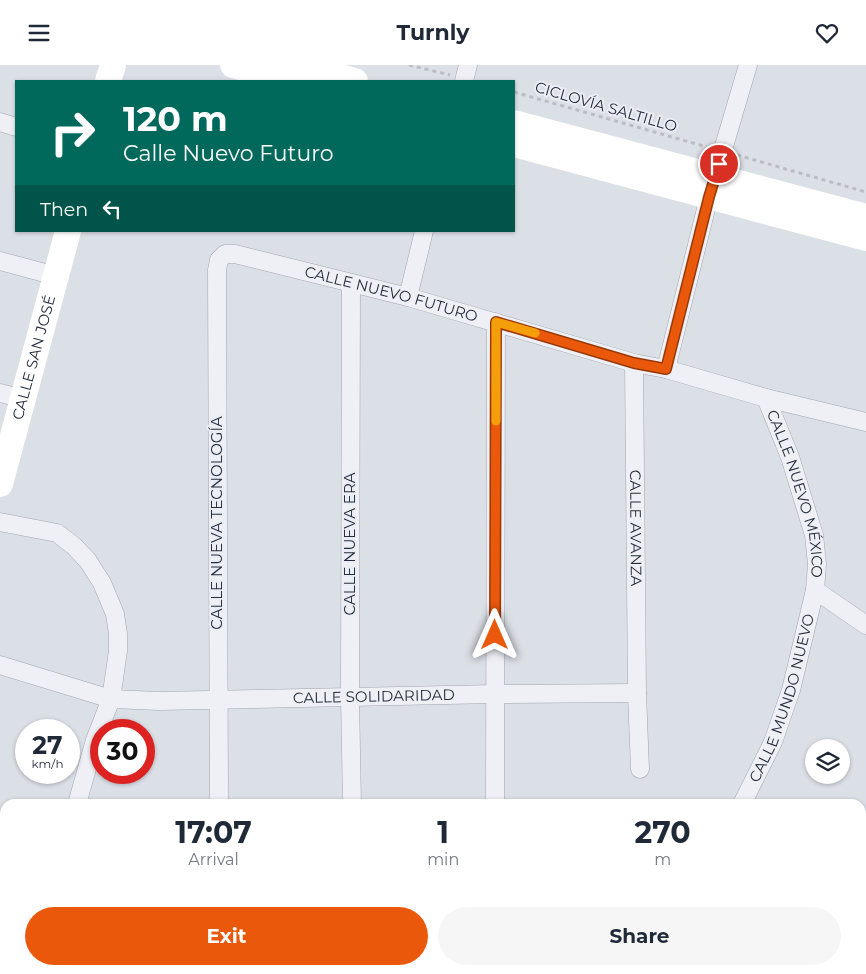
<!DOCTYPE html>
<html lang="en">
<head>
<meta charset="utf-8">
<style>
	:root { --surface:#fff; --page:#f6f6f7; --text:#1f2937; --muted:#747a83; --accent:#ea580c }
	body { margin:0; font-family:Montserrat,sans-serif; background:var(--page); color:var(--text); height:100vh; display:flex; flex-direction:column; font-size:19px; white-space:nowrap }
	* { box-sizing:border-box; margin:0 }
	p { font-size:16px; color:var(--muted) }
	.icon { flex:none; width:28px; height:28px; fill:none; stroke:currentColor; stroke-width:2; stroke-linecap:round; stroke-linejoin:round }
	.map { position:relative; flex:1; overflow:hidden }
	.details { position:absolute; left:0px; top:734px; width:866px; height:176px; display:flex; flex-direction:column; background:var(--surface); border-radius:15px 15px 0 0; box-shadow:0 1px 4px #0004 }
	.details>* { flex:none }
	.banner { position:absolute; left:15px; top:15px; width:500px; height:152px; border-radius:0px; box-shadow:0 1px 4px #0004; background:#00695c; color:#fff; overflow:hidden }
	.controls { position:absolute; left:805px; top:674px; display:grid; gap:10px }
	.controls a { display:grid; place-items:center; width:45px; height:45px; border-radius:50%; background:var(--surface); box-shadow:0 1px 4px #0004; font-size:25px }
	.speed { position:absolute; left:15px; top:654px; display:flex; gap:10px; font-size:25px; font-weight:700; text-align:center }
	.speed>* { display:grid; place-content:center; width:65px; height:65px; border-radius:50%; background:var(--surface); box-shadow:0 1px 4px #0004; line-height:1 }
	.speed small { font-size:12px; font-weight:400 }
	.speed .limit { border:8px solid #d22; background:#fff; color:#111 }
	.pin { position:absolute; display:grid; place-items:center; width:42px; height:42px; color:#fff; margin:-21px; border:2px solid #fff; border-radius:50%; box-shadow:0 1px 5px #0007 }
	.me { position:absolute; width:55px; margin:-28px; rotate:0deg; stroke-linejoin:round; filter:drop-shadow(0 0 4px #0008) }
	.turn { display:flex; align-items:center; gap:18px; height:105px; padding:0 25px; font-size:22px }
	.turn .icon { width:65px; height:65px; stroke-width:2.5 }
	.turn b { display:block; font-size:35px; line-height:42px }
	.then { display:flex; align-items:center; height:48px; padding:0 25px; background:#0003; gap:10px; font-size:19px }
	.eta { display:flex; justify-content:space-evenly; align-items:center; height:85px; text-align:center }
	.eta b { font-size:30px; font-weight:700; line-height:35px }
	.primary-button { display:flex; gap:10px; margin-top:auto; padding:10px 25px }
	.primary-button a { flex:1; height:58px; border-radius:30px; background:var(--accent); color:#fff; font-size:20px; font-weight:700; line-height:58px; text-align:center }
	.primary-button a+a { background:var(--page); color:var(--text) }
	header { display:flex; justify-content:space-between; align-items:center; height:65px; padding:0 25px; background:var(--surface); font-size:22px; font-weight:700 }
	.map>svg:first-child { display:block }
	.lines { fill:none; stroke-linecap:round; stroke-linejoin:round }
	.street-casing { stroke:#a1a6b0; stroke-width:19 }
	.path { stroke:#babdc5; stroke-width:3; stroke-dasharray:4 4; stroke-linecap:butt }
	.street { stroke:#eef0f5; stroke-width:18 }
	.secondary { stroke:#fff; stroke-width:26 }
	.route-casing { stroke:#983908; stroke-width:12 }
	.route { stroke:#ea580c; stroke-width:9 }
	.slow { stroke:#f59e0b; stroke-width:9 }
	.labels { text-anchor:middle; stroke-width:4; stroke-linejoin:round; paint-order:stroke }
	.street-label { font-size:15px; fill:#252c3d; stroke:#eaeef4 }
</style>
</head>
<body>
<header><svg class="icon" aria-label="menu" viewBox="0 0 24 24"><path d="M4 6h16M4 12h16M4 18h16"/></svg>Turnly<svg class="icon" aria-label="heart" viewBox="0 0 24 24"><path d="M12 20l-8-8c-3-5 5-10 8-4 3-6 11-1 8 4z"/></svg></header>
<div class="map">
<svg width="866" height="909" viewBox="0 0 866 909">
	<rect width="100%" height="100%" fill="#dbdfe6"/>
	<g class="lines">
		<g class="street-casing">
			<g id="street">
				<path d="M464 16 468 0"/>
				<path d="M0 57 16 62"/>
				<path d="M0 196 56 211"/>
				<path d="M351 219 350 632 352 739"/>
				<path d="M408 232 424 166"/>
				<path id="s1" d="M634 298 637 628 640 704"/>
				<path d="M666 304 709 132 748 0"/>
				<path d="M0 328 23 334"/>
				<path id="s2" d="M766 333 790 392 814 470 817 499 815 525 866 560"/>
				<path d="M0 457 57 468 74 481 88 496 102 518 115 549 118 569V586L111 634 95 675 77 739"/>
				<path id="s3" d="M0 600 111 634 160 636 495 629 637 628"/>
				<path id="s4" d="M219 739 217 205 219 195 225 189H235L408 232 634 298 666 304 766 333 866 357"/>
				<path d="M495 739 496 257"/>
				<path id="s5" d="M742 739 773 677 791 625 815 525"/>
				<path d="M861 789 866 782"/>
				<path d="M221 905V909"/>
				<path d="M354 905V909"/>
				<path d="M570 905 577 909"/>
				<path d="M39 909 40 905"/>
				<path d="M495 909V905"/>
				<path d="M638 909 640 905"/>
				<path d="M781 909 784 905"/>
			</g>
		</g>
		<path class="path" d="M409 0 450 10
			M514 27 707 82
			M737 90 866 127"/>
		<use href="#street" class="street"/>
		<g class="secondary">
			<path d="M233 0 290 16"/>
			<path d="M294 0 355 16"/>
			<path d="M108 16 113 0"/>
			<path d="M514 58 866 152"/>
			<path d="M514 79 866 173"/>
			<path id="s6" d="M0 419 68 166"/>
		</g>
	</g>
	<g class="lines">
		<g class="route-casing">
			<path id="route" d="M495 570 496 257 634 298 666 304 709 132 719 99"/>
		</g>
		<use href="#route" class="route"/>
		<path class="slow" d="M496 356V257L535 268"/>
	</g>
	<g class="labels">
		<g class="street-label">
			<text transform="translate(606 42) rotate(16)" y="5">CICLOVÍA SALTILLO</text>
			<text dy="5" stroke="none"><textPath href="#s4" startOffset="724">CALLE NUEVO FUTURO</textPath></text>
			<text dy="5" stroke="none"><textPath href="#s6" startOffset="131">CALLE SAN JOSÉ</textPath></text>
			<text dy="5" stroke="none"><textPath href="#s2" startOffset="101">CALLE NUEVO MÉXICO</textPath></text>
			<text transform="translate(217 458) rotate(-90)" y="5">CALLE NUEVA TECNOLOGÍA</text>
			<text dy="5" stroke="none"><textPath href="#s1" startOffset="165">CALLE AVANZA</textPath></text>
			<text transform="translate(350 479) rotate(-90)" y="5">CALLE NUEVA ERA</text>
			<text dy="5" stroke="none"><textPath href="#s3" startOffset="379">CALLE SOLIDARIDAD</textPath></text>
			<text dy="5" stroke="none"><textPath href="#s5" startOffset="114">CALLE MUNDO NUEVO</textPath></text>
		</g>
	</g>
</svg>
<div class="controls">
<a><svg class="icon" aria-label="layers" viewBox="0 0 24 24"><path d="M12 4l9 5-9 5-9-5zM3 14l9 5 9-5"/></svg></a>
</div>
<div class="speed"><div>27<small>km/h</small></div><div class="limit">30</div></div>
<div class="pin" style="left:719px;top:99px;background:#d93025"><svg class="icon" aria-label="arrive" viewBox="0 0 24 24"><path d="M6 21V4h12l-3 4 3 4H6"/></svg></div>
<svg class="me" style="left:495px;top:570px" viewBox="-20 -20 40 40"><path d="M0-17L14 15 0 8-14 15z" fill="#ea580c" stroke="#fff" stroke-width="4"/></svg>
<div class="banner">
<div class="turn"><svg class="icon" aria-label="right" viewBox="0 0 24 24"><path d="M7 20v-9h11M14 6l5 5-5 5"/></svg><div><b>120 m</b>Calle Nuevo Futuro</div></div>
<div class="then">Then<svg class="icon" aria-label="left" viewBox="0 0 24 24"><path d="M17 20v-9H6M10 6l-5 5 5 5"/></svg></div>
</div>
<section class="details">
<div class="eta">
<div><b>17:07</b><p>Arrival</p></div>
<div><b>1</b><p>min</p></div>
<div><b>270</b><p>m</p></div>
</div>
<div class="primary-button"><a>Exit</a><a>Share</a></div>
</section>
</div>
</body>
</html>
